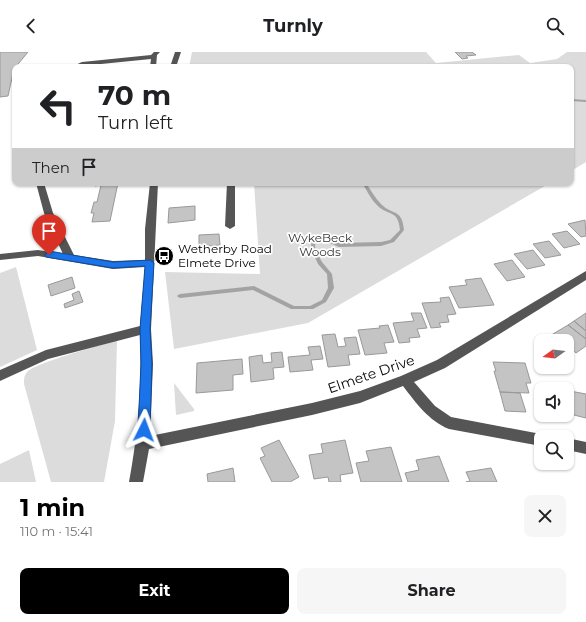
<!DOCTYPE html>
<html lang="en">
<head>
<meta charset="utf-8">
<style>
	:root { --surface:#fff; --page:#f6f6f6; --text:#202124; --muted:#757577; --accent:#000 }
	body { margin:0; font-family:Montserrat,sans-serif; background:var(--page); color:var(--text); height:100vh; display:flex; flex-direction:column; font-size:15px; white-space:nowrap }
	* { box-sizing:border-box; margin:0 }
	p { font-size:13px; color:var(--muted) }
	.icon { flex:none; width:22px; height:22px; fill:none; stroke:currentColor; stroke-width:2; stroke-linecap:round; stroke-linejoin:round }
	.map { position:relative; height:430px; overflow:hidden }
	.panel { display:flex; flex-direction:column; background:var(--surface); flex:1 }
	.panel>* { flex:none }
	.top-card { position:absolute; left:12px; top:12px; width:562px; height:122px; border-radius:8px; box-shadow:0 1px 3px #0004; background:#fff; color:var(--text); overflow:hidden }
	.needle { width:26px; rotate:255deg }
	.controls { position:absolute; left:534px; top:282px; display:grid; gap:8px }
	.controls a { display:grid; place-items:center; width:40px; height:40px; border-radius:8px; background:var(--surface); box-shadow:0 1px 3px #0004; font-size:20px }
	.pin { position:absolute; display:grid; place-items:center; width:34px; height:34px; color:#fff; margin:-41px -17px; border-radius:50% 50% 50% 0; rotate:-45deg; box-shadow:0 0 4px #0007 }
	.pin .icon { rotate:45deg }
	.me { position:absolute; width:44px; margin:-22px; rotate:3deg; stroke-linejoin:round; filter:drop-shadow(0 0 3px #0008) }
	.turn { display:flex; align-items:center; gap:14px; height:84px; padding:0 20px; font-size:18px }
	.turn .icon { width:52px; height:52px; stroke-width:2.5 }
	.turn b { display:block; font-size:28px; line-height:34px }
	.then { display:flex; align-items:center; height:38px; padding:0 20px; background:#0003; gap:8px; font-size:15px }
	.round { display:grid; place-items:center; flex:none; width:42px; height:42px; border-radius:8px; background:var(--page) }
	.summary { display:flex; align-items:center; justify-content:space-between; height:68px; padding:0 20px }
	h1 { font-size:24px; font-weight:700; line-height:30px; color:var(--accent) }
	.button { display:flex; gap:8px; margin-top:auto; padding:8px 20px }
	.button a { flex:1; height:46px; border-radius:8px; background:var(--accent); color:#fff; font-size:16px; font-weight:700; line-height:46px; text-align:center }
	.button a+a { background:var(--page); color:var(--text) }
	header { display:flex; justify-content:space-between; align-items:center; height:52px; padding:0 20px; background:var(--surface); font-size:18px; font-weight:700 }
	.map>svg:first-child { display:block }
	.green { fill:#dcdcdc }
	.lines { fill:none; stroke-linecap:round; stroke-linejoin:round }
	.stream { fill:#a3a3a3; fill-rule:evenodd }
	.building { fill:#c4c4c4; stroke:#999 }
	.minor { fill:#555; fill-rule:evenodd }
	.route { fill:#1a73e8; stroke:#114b97 }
	.labels { text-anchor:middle; stroke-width:3.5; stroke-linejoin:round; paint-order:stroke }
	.park-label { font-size:12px; fill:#333; stroke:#fff }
	.poi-label { font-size:12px; fill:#000; stroke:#fff; text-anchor:start }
	.near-street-label { font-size:14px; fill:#000; stroke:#fff }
</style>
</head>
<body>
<header><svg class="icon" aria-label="back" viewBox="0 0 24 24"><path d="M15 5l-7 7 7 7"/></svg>Turnly<svg class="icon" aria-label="search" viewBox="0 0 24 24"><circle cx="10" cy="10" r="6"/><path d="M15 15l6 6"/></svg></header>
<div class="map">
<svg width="586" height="430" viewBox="0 0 586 430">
	<rect width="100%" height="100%" fill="#fff"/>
	<path class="green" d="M192 0H426L436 11 519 3 530 11 557 7 567 0H586V110L571 119V15H189Z
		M254 131H550L308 271 174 297 165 220 260 222Z
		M16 215 37 298 0 315V221Z
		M117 288 115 369 104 430H51L24 332C24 327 24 324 27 320 35 311 102 293 117 288Z
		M174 331 194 357V359L176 363Z
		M29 398 36 430H0V412Z"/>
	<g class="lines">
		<path class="stream" d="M571 47 586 48V50L571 49Z
			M362 131H366C371 138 375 146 381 152 393 164 402 156 404 178L394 190 381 194 339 195 323 188 316 189 315 194 317 201 322 210 332 222 334 236 326 250 313 257H291L253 238 180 246 178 245 177 244 178 243 180 242 254 234 294 254H310L322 248 328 236 327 222 318 212 313 201 311 194 312 187 323 184 340 191 381 190 390 188 400 178C398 156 387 165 376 152 370 146 367 138 362 131Z"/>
	</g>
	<path class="building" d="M0 0H28L14 17 8 44 0 45Z
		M455 0H472L476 3 466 4 468 6 462 7Z
		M90 131H118L110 169 92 170 94 161H91L94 150H97L101 133 95 134V132Z
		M195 154V168L168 171 169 156Z
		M585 168 586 184 581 185 568 172Z
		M567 179 580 192 564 196 552 182Z
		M219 182 220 193 199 195V183Z
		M549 189 561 203 545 206 533 192Z
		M533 198 545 213 527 217 514 202Z
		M512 208 525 225 507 229 494 212Z
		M72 225 75 236 51 244 48 233Z
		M481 226 494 253 459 256 449 235 467 233 465 228Z
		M79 239 83 250 65 256 64 252 74 248 72 242Z
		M449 245 456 262 447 263 449 270 439 271 441 275 431 276 422 251 441 250 440 246Z
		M411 261H421L427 276 417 277 420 285 409 286 410 290 399 291 393 271 414 269Z
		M586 261V279L574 269Z
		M574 269 586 279V287L568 273Z
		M388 273 394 290 384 291 387 301 365 303 358 278 380 276 379 274Z
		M568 273 586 287V294L576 301 567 293V289H562L553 282Z
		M335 282 338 295 346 294 344 286 356 285 360 302 348 303 350 313 328 315 322 283Z
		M553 282 562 289H551L547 286Z
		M320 294 323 307 311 308 313 318 290 320 288 305 310 303 308 295Z
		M282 300 284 315 273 316 274 327 251 330 249 305 262 303 263 311 272 310 271 301Z
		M242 307 243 322 233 323V338L196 341 197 311Z
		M493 310 525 311 531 331H526L529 341 500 340 494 319H496Z
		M570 339 586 342V366L574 363Z
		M500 340 520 341 526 360 505 359Z
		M279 388 299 425 290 430H272L260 406 265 404 261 396Z
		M345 388 353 421 340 423 341 430H329L328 425 314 427 309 403 323 401 321 392Z
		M391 395 402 430H361L356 411 369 409 366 399Z
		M439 404 449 430H408L405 421 419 418 416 408Z
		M233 416 235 430H208L207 422Z
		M491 416 497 430H466L470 429 466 420Z"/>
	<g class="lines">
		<path class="minor" d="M154 0H160L157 3 156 15H150L151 7 71 15 82 10 151 3Z
			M175 0H181L176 15H170Z
			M36 131H44L53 161 74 203 113 209 145 208V177L150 131H158L151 277 153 312 150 384 312 351 360 339 401 324 437 308 586 219V228L445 316 414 330 435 354 451 365 541 382 546 385H541V394L449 377C429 369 416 351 403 334L360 351 312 363 149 397 143 430H129C138 382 142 332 140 283L48 307 0 329V318L46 298 140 274 145 215 113 217 38 204 0 208V202L38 198 63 202 44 161Z
			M227 131H235V174L230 177 225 174Z
			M567 386 586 390V402L567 398Z"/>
	</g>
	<path class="route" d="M49 199 113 210 150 208 154 211 150 277 152 312 150 378 148 382 144 384 139 382 138 378 141 312 140 277 145 214 113 216 46 205 45 203Z"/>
	<defs>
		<g id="bus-disc" transform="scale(1)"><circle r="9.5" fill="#000" stroke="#fff"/><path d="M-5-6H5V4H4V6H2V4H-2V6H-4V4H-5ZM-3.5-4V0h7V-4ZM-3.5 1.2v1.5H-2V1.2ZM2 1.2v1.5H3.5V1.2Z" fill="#fff"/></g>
	</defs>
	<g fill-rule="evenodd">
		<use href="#bus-disc" x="164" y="204"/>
	</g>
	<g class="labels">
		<g class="park-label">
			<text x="320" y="190">WykeBeck<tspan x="320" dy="14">Woods</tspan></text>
		</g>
		<g class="poi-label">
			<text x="178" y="201">Wetherby Road<tspan x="178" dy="14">Elmete Drive</tspan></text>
		</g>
		<g class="near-street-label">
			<text transform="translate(371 322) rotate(-19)" y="5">Elmete Drive</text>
		</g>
	</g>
</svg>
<div class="controls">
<a><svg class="needle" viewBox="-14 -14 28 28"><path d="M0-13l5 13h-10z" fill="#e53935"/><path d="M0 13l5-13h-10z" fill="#757577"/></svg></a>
<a><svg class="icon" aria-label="sound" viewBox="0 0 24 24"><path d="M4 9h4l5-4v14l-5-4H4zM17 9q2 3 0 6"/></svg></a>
<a><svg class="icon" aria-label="search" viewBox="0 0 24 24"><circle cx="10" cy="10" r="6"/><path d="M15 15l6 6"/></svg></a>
</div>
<div class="pin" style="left:49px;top:203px;background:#d93025"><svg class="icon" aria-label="arrive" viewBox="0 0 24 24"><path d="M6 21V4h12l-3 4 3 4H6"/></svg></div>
<svg class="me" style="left:144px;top:378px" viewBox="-20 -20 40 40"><path d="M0-17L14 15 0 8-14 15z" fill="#1a73e8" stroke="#fff" stroke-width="4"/></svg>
<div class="top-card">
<div class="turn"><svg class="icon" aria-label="left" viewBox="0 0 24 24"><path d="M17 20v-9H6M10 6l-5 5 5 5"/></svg><div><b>70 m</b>Turn left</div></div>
<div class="then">Then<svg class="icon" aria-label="arrive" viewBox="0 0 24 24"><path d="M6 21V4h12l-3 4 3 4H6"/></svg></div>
</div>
</div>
<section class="panel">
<div class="summary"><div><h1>1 min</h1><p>110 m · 15:41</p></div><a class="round"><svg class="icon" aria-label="close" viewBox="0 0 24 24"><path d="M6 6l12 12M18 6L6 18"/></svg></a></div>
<div class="button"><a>Exit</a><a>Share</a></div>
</section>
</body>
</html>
